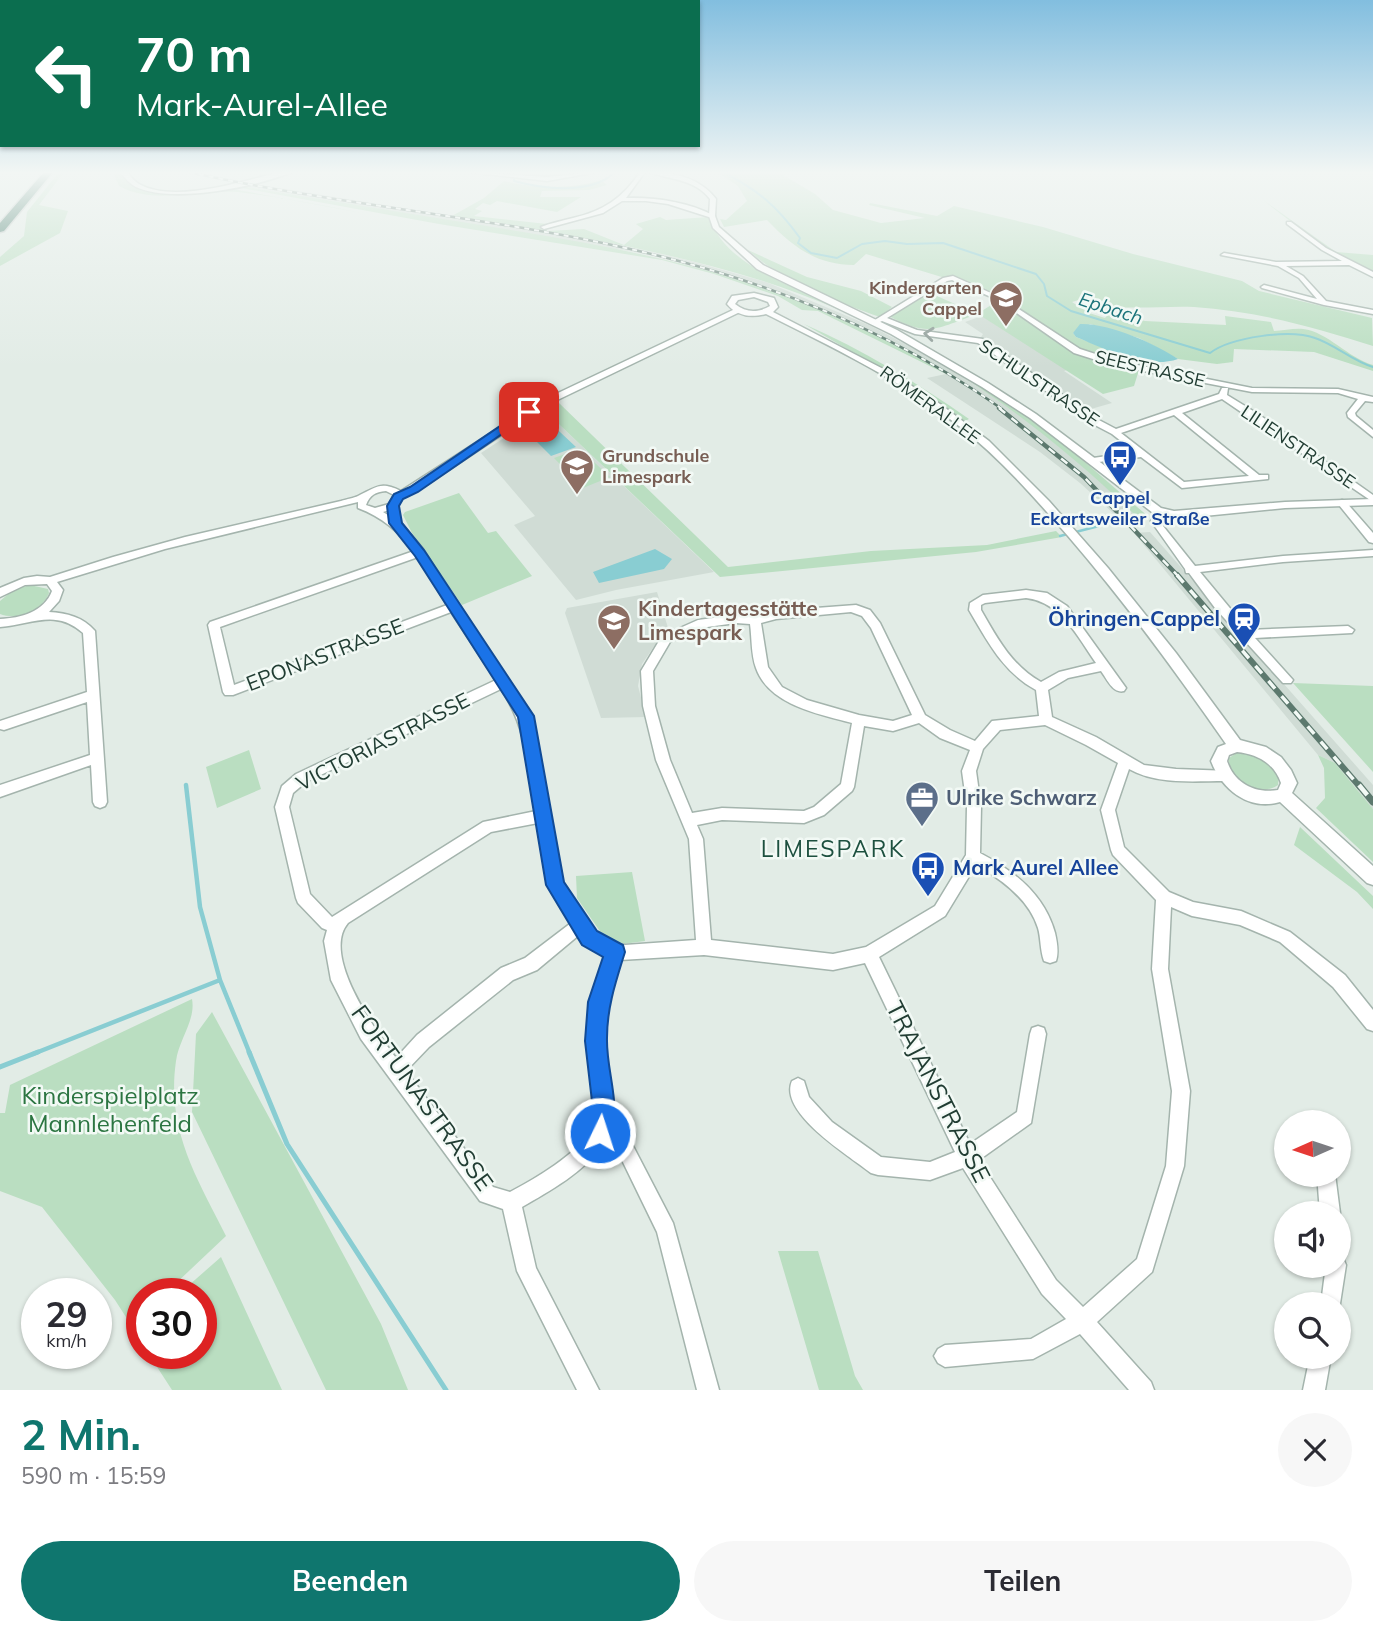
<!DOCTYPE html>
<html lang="de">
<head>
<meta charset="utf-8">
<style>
	:root { --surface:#fff; --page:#f7f7f7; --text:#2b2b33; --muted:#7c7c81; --accent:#0f766e }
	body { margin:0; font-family:Mulish,sans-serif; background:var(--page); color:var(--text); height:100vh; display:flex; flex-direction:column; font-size:26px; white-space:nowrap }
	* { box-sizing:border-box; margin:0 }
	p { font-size:23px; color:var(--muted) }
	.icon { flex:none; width:38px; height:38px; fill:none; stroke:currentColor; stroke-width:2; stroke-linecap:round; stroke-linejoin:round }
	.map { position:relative; height:1390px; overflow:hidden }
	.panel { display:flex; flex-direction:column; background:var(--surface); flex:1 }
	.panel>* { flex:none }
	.top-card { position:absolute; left:0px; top:0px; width:700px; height:147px; box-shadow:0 2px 5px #0004; background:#0b6e4f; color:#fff; overflow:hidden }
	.needle { width:46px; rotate:267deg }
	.buttons { position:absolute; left:1274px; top:1110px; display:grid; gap:14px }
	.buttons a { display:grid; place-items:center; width:77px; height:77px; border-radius:50%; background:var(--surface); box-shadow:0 2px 5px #0004; font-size:35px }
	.speed { position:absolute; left:21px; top:1278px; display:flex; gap:14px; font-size:35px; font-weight:700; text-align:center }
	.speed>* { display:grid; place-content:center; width:91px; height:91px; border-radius:50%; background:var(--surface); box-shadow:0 2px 5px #0004; line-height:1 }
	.speed small { font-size:18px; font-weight:400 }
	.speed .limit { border:10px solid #d22; background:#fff; color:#111 }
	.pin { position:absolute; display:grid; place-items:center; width:60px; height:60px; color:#fff; margin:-30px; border-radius:14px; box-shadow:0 4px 10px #0006 }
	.me { position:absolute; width:77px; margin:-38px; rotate:4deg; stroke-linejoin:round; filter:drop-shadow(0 0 5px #0008) }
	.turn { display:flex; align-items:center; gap:24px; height:147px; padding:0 21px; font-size:32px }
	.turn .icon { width:91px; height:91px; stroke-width:2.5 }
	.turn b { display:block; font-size:49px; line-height:60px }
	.round { display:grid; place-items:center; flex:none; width:74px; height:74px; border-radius:37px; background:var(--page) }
	.summary { display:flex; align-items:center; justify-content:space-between; height:119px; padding:0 21px }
	h1 { font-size:42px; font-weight:700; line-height:52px; color:var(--accent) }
	.action { display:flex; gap:14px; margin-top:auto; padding:14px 21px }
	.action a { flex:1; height:80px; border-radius:42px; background:var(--accent); color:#fff; font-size:28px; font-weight:700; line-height:80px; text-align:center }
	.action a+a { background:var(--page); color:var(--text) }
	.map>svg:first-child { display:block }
	.built { fill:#d0dcd5 }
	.green { fill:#badec1 }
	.water { fill:#89cdd2 }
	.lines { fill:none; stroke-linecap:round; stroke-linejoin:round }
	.stream-far3 { stroke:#89cdd2; stroke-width:2 }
	.stream-far2 { stroke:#89cdd2; stroke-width:2.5 }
	.stream-far1 { stroke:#89cdd2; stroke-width:4.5 }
	.stream { stroke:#89cdd2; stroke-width:5 }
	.minor-casing { stroke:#a4b4ad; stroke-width:3 }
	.tertiary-casing { stroke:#a4b4ad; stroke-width:3 }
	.motorway-casing { stroke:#c1c9c6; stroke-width:3 }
	.minor { fill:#fff; fill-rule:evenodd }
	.tertiary { fill:#fff; fill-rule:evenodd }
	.motorway { fill:#2d6a58; fill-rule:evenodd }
	.rail-far3-casing { stroke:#5c796e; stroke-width:2.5 }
	.rail-far2-casing { stroke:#5c796e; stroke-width:4.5 }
	.rail-far1-casing { stroke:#5c796e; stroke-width:6 }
	.rail-casing { stroke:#5c796e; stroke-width:7 }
	.rail-far3 { stroke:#f2f9f5; stroke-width:2; stroke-dasharray:5; stroke-linecap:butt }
	.rail-far2 { stroke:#f2f9f5; stroke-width:2.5; stroke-dasharray:8; stroke-linecap:butt }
	.rail-far1 { stroke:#f2f9f5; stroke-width:3.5; stroke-dasharray:10; stroke-linecap:butt }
	.rail { stroke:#f2f9f5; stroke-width:4.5; stroke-dasharray:13; stroke-linecap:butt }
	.oneway { stroke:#909e99 }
	.route { fill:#1a73e8; stroke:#114b97; stroke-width:2 }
	.labels { text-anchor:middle; stroke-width:5; stroke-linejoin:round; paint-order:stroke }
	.far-education-label { font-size:18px; font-weight:bold; fill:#785e54; stroke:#f2f9f5; text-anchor:end }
	.far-street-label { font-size:18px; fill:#213d33; stroke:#f2f9f5 }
	.far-transit-label { font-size:18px; font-weight:bold; fill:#164399; stroke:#f2f9f5 }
	.far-water-label { font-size:19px; font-style:italic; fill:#1b737a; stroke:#f2f9f5 }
	.education-label { font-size:21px; font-weight:bold; fill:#785e54; stroke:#f2f9f5; text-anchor:start }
	.transit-label { font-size:21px; font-weight:bold; fill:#164399; stroke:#f2f9f5; text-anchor:end }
	.street-label { font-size:21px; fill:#213d33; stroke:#f2f9f5 }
	.service-label { font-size:21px; font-weight:bold; fill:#4e5e75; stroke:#f2f9f5; text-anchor:start }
	.neighbourhood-label { font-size:23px; letter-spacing:2px; fill:#1d503f; stroke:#f2f9f5 }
	.near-street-label { font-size:24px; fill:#213d33; stroke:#f2f9f5 }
	.near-park-label { font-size:24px; fill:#2b7541; stroke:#f2f9f5 }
</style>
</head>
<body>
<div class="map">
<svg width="1373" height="1390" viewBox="0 0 1373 1390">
	<rect width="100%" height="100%" fill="#e2ece6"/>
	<path class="built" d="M250 183 589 238 691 261 766 282 871 326 937 361 988 393 1035 426 1095 476 1140 520 1124 523 1080 483 1040 452 927 378 946 374 858 326 794 298 692 265 634 252 240 186Z
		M1007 307 1092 362 1064 371 1112 403 1084 411 980 339 983 334 965 322Z
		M545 411 714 572 616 590 576 600 514 525 535 516 481 453Z
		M1150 532 1373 785V809L1335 763 1318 755 1134 533Z
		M657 592 669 631 659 639 642 664 638 686 646 717 601 718 565 613 567 608Z"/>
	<path class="green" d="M59 172H64L39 205 68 211 60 233 0 266V257L24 236 27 212Z
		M113 172H120L130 184 144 190 186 193 227 188 362 213C321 205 279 197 238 192 199 188 155 206 119 186Z
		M717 172H778L815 194 833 210 881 223 925 218 869 205 870 203 937 216 954 206 1043 227 1133 254 1242 281 1259 291 1372 318 1373 346C1314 327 1256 311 1194 307 1162 305 1108 313 1082 299L1072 302 1089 313 1105 318 1109 313 1145 321 1226 325 1225 316 1271 322 1274 331C1283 331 1294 328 1303 329 1328 332 1348 358 1373 365V371L1314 352 1234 349 1233 362 1217 364 1178 359 1139 338 1090 324 1073 333 1076 337 1129 358 1149 360 1141 369 1078 350 1002 299 953 277 945 278 866 254 854 265C816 265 792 246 767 220L724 227 720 219 726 220 747 201 738 186Z
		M601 180 607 185 589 190 542 191 540 197H581L557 212 497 201 490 205 483 203 475 209 482 211 474 216 547 224V231L584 229 624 245 643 229 636 224 660 217 666 220 709 217C725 264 785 283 827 302 895 333 965 371 1026 415 1069 446 1108 483 1149 517L1140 520C1033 415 907 327 763 281 662 249 557 233 452 216L484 198 504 181C533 188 571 190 601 180Z
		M240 186C323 199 405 213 487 226 578 241 668 256 756 285 824 306 888 339 948 375L818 311 802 310 778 296 714 274 662 260 439 224 236 187Z
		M1263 200 1336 252 1373 255V274L1325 248Z
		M748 250 807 277 861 291 892 307 880 317C836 301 783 282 748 250Z
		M926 291 977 314 999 300 1076 351 1139 370 1134 386 1103 394 978 314C934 329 930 338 887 315Z
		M804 324C863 350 916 382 969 419L963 422 880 368Z
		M559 403 728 567 871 551 987 545 1056 531 1062 537 976 552 720 577 545 411Z
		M580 449 610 477 583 488 554 458Z
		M459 493 488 533 496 531 532 576 462 605 412 533 403 515 405 512Z
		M30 585 48 589 49 593C42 611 18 621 0 614V601L13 590Z
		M1293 683 1373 686V772Z
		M249 750 261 789 217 808 206 767Z
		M1238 752 1262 757 1279 774 1278 785C1260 798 1227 781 1229 758Z
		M1318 755 1335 763 1373 809V862L1316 808 1325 798 1324 768Z
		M1300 827 1373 896V909L1357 892 1294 845Z
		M632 872 645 941 615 945 606 940 577 898 576 876Z
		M192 999C196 1020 179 1039 176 1061 166 1130 197 1178 226 1236L172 1287 175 1293H142V1342L115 1300 42 1207 0 1191V1113H5L10 1085Z
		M212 1012 381 1324 408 1390H326L192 1112 196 1034Z
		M778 1251H818L855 1376 863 1390H819Z
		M221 1257 282 1390H172L148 1353H201V1293H180Z"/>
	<path class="water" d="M1080 324C1109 323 1154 343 1178 359 1146 370 1105 349 1076 337L1073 333Z
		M545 418 576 447 551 456 525 430Z
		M655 549 672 559 664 569 599 583 593 572Z"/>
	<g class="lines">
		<path class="stream-far3" d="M514 172V181C543 189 592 195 615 172
			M723 172C759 191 776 205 800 238L798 243 811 253 837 258 862 244 885 241 907 244 943 243 1036 274 1044 284 1047 296 1071 311 1210 353C1231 337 1290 329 1315 338 1336 345 1352 361 1373 367"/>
		<path class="stream-far2" d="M1060 536 1099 526"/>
		<path class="stream-far1" d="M186 785 200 907 220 980 250 1054
			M33 1054 220 980"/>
		<path class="stream" d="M249 1052 287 1144 446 1390
			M0 1067 38 1052"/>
		<g class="minor-casing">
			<path id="minor" d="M640 172H645L626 198C655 197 689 202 715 216L712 218 668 204 646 201H622L603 213 544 229 541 227C551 223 562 221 573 218 603 211 623 198 640 172Z
				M1287 222H1291L1326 248 1373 272V277L1349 265 1286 266 1303 276 1326 301 1373 310V314L1324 305 1262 288 1261 287 1264 285 1317 299 1299 278 1278 266 1221 255 1224 253 1276 262 1342 261 1322 250 1287 224Z
				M953 276 1002 298 1080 349 1117 361 1252 388 1338 389 1373 397V402L1365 401 1355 413 1356 416 1373 430V437L1348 417 1347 413 1358 399 1338 393 1252 392 1112 365 1074 353 998 300 952 280 947 281 887 318 917 330 983 339 1097 419 1116 429 1219 394 1222 388H1228L1227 395 1258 414 1373 495V502L1222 399 1182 413 1259 475H1268V479L1182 488 1141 457 1090 463 1088 461 1093 458 1135 452 1112 434 1091 423 978 343 915 334 882 321 874 325 870 323 943 278ZM1174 415 1249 476 1184 482 1121 433Z
				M735 309 742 311 545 406 417 491 402 498 396 508 383 512 401 523 423 549 479 639 508 679 528 712 537 739 562 883 595 933 617 944 625 945 696 940 689 839 656 760 643 706 641 671 662 636 698 620 736 615 755 617 776 611 856 605 870 610 880 623 925 715 950 730 975 741 992 721 1039 716 1036 690C1003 672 988 642 969 610L970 603 983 595 1026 590 1047 593 1067 606 1126 688 1124 691C1113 694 1107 679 1101 671L1068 678 1048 690 1052 717 1096 737 1144 765 1176 769 1230 771 1232 775 1230 779 1225 781C1194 781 1157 785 1129 769L1115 810 1124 847 1169 892 1193 902 1241 911 1290 932 1345 975 1373 1010V1031L1367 1029 1333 987 1280 942 1240 925 1192 916 1171 907 1168 969 1190 1091 1184 1166 1152 1272 1097 1322 1151 1382 1154 1390H1129L1080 1334 1033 1359 945 1367 938 1363 934 1356 938 1349 945 1345 1031 1339 1066 1319 1042 1294 963 1168 930 1180 878 1175 871 1173C850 1156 778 1113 792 1081L798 1078 804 1081 809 1097 832 1122 881 1157 930 1162 955 1152 865 963 833 970 704 955 620 960C611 987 603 1013 604 1041 606 1070 619 1100 610 1129L632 1144 673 1223 719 1390H697L657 1232 620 1156 603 1145C584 1172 550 1191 522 1207L536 1268 599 1390H577L517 1271 503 1209 480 1201 361 1039 331 980 324 941 327 930 322 928 298 903 296 898 275 807 282 786 296 774 496 680 451 612 233 695H225L223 692 208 625 210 622 414 551C398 531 382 517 358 508V502L165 549 57 582 63 590 59 601 49 612C67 613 83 617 95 631L107 802 105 806 100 808 95 806 93 802 91 765 0 797V785L90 755 87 702 4 730 0 729V721L87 692 83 633C55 608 31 625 0 627V619C21 618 44 612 52 591L47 584 25 585 0 597V588L24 578 37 576 50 577 113 557 185 537 341 501C347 499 354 498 358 496 377 487 380 481 401 491L539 402ZM386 491 394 495 389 504 375 508 366 505C370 495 375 492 386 491ZM418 557 447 605 234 685 220 627ZM1026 598C1061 602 1077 636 1096 663L1059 672 1041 682C1012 666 997 638 981 610V605L985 603ZM851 612 862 616 871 628 912 715 893 721 859 715 807 700 782 687 768 667 761 623 776 619ZM736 623 750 624C752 638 751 655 756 668 769 705 819 714 852 723L841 784 814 807 804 811 722 808 692 813 670 760 655 706 653 671 670 642 700 628ZM501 689C526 726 529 768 536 811L483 822 332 917 310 894 289 807 293 793 306 782ZM919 723 940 738 970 750 962 771 967 807 966 855 935 906 866 947 833 954 711 940 703 839 697 825 722 820 804 823 824 815 852 791 854 787 864 726 893 731ZM1045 725 1086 745 1118 763 1101 810 1111 850 1113 855 1156 900 1152 969 1172 1091 1166 1166 1137 1259 1083 1307 1056 1280 979 1160 1031 1123 1046 1034 1044 1028 1038 1026 1032 1028 1030 1034 1017 1112 970 1144 879 957 945 916 976 865C1001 879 1029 899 1038 928 1041 938 1040 950 1044 961L1050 963 1056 961C1059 952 1057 942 1055 933 1044 894 1014 871 980 853L981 807 976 771 983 749 1000 730ZM538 823 548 885 571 923 525 958 501 968 417 1035 396 1058C375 1030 321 955 348 923L491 832ZM579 935 585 943 606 956C598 979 589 1003 588 1029 586 1059 605 1104 591 1130 579 1153 533 1180 510 1192L493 1187 406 1071 429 1047 513 980 537 970Z
				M1342 500 1345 501 1373 533V543L1369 542 1339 505V501Z
				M1160 509 1165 512 1161 521 1163 526 1195 566 1283 556 1373 550V556L1283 562 1200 572 1248 630 1348 626 1354 630 1352 633 1255 638 1293 680 1291 683H1283L1215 608 1189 573H1186L1185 569 1151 521 1157 510Z
				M1317 1174H1335L1340 1213 1339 1215V1213H1320Z
				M1339 1256 1343 1258 1346 1265 1339 1310V1304H1321L1326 1265H1339Z
				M1310 1356H1331L1325 1390H1303Z"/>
		</g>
		<g class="tertiary-casing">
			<path id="tertiary" d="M120 172H127C130 176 134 181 139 184 174 204 243 181 280 172H292C255 187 173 204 136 187 130 184 125 178 120 172Z
				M467 172 547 177 597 172 547 181Z
				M649 172C675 172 700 178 716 199L715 216 719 227 763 265 897 330 988 383 1036 414 1161 508 1174 511 1285 502 1373 499V505L1285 508 1174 519 1153 513 1030 418 982 387 891 334 757 269 713 228 709 216 710 199C695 179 671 180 649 172Z
				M754 293 774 298 778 307 773 312 893 374 940 404 989 441 1049 501 1108 568 1176 653 1240 740 1266 747 1281 757 1291 770 1297 783 1292 793 1373 866V885L1367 883 1280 802C1249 811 1222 790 1211 761L1218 747 1226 744C1176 672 1125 602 1068 536 1034 497 1000 458 959 426 901 380 832 347 766 314 750 318 737 316 727 304L732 296ZM754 297 768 302 770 306C758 313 746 313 735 304L738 300ZM1237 752C1257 754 1274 763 1281 783L1278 790C1255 794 1234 783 1227 761L1229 755Z"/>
		</g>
		<g class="motorway-casing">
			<path id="motorway" d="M44 172H53L4 231 0 232V223Z"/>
		</g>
		<use href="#minor" class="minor"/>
		<use href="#tertiary" class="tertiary"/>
		<use href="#motorway" class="motorway"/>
		<g class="rail-far3-casing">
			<path id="rail-far3" d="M189 172C350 208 516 218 675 260 792 291 903 339 1002 409"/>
		</g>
		<g class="rail-far2-casing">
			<path id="rail-far2" d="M999 408 1084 477 1178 576"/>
		</g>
		<g class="rail-far1-casing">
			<path id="rail-far1" d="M1177 575 1360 787"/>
		</g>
		<g class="rail-casing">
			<path id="rail" d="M1359 785 1373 802"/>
		</g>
		<use href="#rail-far3" class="rail-far3"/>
		<use href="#rail-far2" class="rail-far2"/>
		<use href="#rail-far1" class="rail-far1"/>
		<use href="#rail" class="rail"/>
	</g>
	<defs><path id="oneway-chevron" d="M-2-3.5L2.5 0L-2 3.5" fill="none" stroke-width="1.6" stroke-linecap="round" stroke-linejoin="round" transform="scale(1.75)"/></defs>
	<use class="oneway" href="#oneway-chevron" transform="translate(929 334) rotate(-174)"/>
	<linearGradient id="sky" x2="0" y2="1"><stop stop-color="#82bedf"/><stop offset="0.47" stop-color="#f2f6f4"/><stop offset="1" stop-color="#f2f6f4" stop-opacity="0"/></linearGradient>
	<rect width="1373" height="367" fill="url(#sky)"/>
	<path class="route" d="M525 409 534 412 418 492 403 499 399 506 402 523 424 550 534 716 564 882 597 931 623 945 625 952C616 981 607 1007 607 1038 606 1073 623 1107 609 1141L600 1145 592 1141 589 1133 593 1110 585 1041 588 1002 603 957 582 945 546 885 518 717 415 556 389 523 387 506 394 494 410 487Z"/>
	<defs>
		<g id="school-pin" transform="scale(1.75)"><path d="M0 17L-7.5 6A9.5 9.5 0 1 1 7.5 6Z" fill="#8d6e63" stroke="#f2f9f5"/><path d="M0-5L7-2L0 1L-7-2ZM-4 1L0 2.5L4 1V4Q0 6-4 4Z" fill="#fff"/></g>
		<g id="bus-pin" transform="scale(1.75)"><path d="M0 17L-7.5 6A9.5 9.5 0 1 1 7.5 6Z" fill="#1a4fb4" stroke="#f2f9f5"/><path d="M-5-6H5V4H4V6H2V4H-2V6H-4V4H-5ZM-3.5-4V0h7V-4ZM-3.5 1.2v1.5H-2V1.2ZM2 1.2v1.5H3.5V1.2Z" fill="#fff"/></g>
		<g id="station-pin" transform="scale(1.75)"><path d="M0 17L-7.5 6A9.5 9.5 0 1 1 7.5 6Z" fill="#1a4fb4" stroke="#f2f9f5"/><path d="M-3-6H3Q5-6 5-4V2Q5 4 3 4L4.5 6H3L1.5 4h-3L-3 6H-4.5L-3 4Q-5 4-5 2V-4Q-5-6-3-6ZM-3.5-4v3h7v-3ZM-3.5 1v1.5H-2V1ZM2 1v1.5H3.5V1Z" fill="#fff"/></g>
		<g id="office-pin" transform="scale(1.75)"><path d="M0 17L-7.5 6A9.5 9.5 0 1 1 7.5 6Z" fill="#5c6f8a" stroke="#f2f9f5"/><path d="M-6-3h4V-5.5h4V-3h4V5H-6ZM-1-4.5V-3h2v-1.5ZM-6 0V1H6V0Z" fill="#fff"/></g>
	</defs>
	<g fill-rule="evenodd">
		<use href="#school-pin" x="1006" y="298"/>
		<use href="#bus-pin" x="1120" y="457"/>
		<use href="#school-pin" x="577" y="466"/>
		<use href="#station-pin" x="1244" y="619"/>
		<use href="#school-pin" x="614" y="621"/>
		<use href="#office-pin" x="922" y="798"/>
		<use href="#bus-pin" x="928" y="868"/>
	</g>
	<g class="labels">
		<g class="far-education-label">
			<text x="982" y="294">Kindergarten<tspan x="982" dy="21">Cappel</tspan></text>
			<text x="602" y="462" text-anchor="start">Grundschule<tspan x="602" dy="21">Limespark</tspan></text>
		</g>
		<g class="far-street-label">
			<text transform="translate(1150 369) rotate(13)" y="6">SEESTRASSE</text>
			<text transform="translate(1039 383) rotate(34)" y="6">SCHULSTRASSE</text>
			<text transform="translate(930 405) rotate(36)" y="6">RÖMERALLEE</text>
			<text transform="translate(1298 447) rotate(34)" y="6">LILIENSTRASSE</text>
		</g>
		<g class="far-transit-label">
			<text x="1120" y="504">Cappel<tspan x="1120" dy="21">Eckartsweiler Straße</tspan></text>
		</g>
		<g class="far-water-label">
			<text transform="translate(1111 308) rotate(18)" y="7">Epbach</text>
		</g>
		<g class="education-label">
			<text x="638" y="616">Kindertagesstätte<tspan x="638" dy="24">Limespark</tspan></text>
		</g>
		<g class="transit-label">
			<text x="1220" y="626">Öhringen-Cappel</text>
			<text x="953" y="875" text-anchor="start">Mark Aurel Allee</text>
		</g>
		<g class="street-label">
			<text transform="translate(325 655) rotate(-21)" y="7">EPONASTRASSE</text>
			<text transform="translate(383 742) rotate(-27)" y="7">VICTORIASTRASSE</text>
		</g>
		<g class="service-label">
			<text x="946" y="805">Ulrike Schwarz</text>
		</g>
		<g class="neighbourhood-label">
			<text x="833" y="857">LIMESPARK</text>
		</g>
		<g class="near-street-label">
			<text transform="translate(938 1092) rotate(63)" y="8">TRAJANSTRASSE</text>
			<text transform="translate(422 1098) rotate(54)" y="8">FORTUNASTRASSE</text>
		</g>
		<g class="near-park-label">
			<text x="110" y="1104">Kinderspielplatz<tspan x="110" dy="28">Mannlehenfeld</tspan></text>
		</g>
	</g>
</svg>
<div class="buttons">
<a><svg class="needle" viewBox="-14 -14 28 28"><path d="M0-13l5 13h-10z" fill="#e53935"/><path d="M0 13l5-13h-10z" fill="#7c7c81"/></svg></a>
<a><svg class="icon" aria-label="sound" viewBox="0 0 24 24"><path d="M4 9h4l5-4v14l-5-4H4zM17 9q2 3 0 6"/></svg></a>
<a><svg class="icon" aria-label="search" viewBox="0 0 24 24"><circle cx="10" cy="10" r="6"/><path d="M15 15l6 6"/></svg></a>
</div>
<div class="speed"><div>29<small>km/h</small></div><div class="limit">30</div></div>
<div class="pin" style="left:529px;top:412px;background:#d93025"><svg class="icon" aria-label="arrive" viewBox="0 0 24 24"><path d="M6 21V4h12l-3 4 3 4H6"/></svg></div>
<svg class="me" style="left:600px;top:1133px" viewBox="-20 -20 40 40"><circle r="17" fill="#1a73e8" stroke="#fff" stroke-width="3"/><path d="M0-11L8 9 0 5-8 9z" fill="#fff"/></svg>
<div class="top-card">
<div class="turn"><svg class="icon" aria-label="left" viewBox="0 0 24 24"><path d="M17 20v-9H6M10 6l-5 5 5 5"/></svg><div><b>70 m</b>Mark-Aurel-Allee</div></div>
</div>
</div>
<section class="panel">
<div class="summary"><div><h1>2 Min.</h1><p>590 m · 15:59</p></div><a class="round"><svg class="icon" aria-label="close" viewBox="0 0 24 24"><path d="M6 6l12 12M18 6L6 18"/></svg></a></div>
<div class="action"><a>Beenden</a><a>Teilen</a></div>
</section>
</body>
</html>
